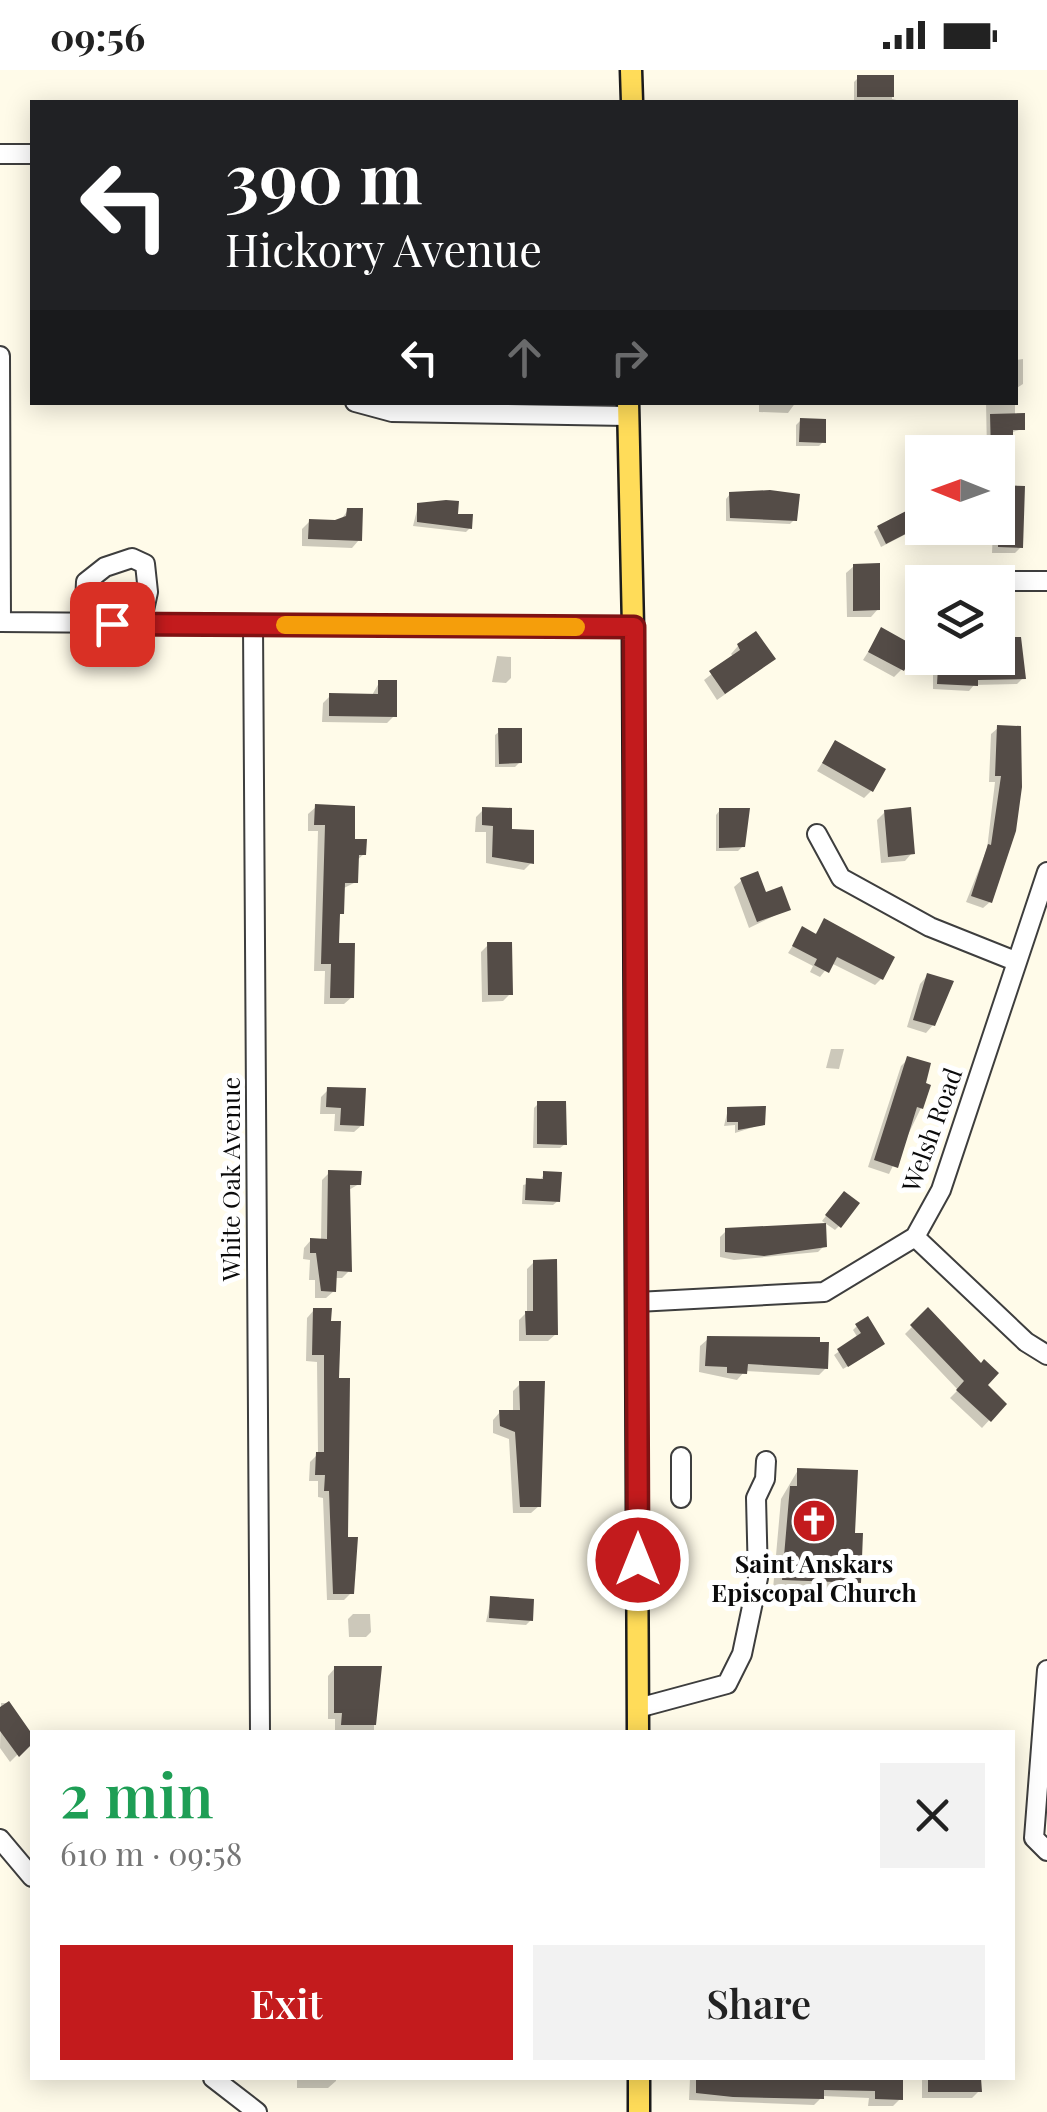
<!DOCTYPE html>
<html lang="en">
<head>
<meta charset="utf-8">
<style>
	:root { --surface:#fff; --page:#f2f2f2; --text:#222; --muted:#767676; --accent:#c31b1d }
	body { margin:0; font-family:"Playfair Display",serif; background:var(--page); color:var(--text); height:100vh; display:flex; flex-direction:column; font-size:38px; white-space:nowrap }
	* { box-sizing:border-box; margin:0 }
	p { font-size:32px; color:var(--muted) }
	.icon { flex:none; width:55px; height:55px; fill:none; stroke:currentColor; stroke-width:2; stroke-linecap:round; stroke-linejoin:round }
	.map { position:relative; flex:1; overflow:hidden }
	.side { position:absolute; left:30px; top:1660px; width:985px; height:350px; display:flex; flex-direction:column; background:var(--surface); border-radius:0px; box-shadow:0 5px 25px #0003 }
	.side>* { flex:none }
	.top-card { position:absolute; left:30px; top:30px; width:988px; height:305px; border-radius:0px; box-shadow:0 5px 25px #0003; background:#202124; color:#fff; overflow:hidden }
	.needle { width:65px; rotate:271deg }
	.buttons { position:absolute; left:905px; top:365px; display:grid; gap:20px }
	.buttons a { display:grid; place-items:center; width:110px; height:110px; border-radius:0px; background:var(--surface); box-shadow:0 5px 25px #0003; font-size:50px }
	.pin { position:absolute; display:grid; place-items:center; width:85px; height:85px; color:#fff; margin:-42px; border-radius:20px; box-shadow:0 5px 15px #0006 }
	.me { position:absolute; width:110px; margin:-55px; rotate:0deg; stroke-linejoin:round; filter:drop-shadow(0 0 8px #0008) }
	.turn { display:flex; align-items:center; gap:35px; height:210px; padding:0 30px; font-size:45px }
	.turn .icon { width:130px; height:130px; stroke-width:2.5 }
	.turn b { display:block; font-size:70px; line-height:85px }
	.lanes { display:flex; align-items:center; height:95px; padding:0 30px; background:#0003; justify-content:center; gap:50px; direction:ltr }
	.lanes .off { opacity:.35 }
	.round { display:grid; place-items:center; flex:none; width:105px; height:105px; border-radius:0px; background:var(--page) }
	.head { display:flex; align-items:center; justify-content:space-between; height:170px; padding:0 30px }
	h1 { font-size:60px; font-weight:600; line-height:75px; color:#1e9e55 }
	.action { display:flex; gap:20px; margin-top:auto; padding:20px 30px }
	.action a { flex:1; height:115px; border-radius:0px; background:var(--accent); color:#fff; font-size:40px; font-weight:600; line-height:115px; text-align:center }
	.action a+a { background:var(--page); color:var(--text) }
	.status { display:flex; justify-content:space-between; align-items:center; height:70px; padding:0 50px; background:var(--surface); direction:ltr }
	.status svg { height:28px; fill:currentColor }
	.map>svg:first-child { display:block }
	.shadow { fill:#0003 }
	.building { fill:#544c47 }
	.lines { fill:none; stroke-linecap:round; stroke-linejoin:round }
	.minor-casing { stroke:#3e3e3e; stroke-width:22 }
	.major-casing { stroke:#1c1c1c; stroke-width:25 }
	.minor { stroke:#fff; stroke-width:18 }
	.major { stroke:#ffdc59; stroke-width:20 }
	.route-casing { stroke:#7f1213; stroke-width:25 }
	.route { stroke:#c31b1d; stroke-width:18 }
	.slow { stroke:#f59e0b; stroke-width:18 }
	.labels { text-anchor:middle; stroke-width:10; stroke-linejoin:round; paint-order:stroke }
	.street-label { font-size:25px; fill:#0b0b0b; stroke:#fff }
	.poi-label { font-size:25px; font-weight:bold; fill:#0b0b0b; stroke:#fff }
</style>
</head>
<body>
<div class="status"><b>09:56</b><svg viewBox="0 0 49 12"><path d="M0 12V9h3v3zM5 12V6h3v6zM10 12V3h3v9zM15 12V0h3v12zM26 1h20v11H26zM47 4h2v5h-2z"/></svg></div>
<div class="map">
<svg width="1047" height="2042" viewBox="0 0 1047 2042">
	<rect width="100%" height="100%" fill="#fffbe9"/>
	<path class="shadow" d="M858 8H892V29L905 32 854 30V12Z
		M1023 289V314L1015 319V290Z
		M759 332H796L788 343 759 342Z
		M986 332H1015V346L1022 359 1010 363V381L1006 385 987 382Z
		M801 350 823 372 819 376H796V355Z
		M1001 418 1021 477 1015 483H992L993 460H934L998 458Z
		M730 424 794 450 790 454 726 451V429Z
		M418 436 456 446 470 458 466 462 413 456Z
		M348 440 359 470 352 478 302 476V459L310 451H340Z
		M878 458 912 461 881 477 874 462Z
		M854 496 878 539 871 547H847L846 503Z
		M882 560 922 582 909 601 903 598 894 607 863 590Z
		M1019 569 1023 608 1017 614 974 615 969 621 933 619V605L948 600 951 588H998V570Z
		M738 576 765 596 717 630 704 610 734 587 731 584Z
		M497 586 511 587V608L506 613 492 612Z
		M379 613 394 646 387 653 322 652 323 633 330 626 371 627Z
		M998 658 1019 659 990 832 983 838 966 832 987 779 995 712H989L991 664Z
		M500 661 520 692 515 697H495V665Z
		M835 673 871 721 864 728 817 701Z
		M316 737 364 784 356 791V812L342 819 341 843 337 847 336 875 352 927 344 934H324L325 901H314L318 761H308V744Z
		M483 740 509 762 531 793 524 800 486 793V762H475L476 747Z
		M720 740 743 776 738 781H716V745Z
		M885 742 912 783 905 791 881 793 877 750Z
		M742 810 764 825 788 839 749 858 734 817Z
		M825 851 881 909 875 915 831 893 820 907 810 902 813 896 788 883 803 860 814 866Z
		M488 875 510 924 503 931 482 932 481 882Z
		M927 906 933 955 926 963 907 957 920 914Z
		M831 979H844L839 999 826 998Z
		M908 989 921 1038 889 1104 868 1097 901 996Z
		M328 1020 362 1055 354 1062 334 1061 335 1044H320L321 1027Z
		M538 1034 565 1074 560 1078H533L534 1038Z
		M728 1039 763 1054 735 1063V1055L724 1056Z
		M329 1103 359 1114 347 1121 349 1201 342 1208H334V1221L326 1228H315V1210H309L310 1190 303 1189 304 1178 311 1170 321 1171 322 1110Z
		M544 1104 558 1131 553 1135 522 1134 523 1115 540 1111Z
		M840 1128 839 1156 835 1160 822 1151Z
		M726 1161 824 1176 818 1182 734 1190 720 1187V1167Z
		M534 1192 556 1264 548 1271H519V1250L527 1242V1199Z
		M314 1240 336 1311 346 1469H355L356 1500 351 1505V1523L344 1530H327L323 1428 318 1427V1411H309L310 1392 318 1384 317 1292 306 1291 307 1248Z
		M928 1241 984 1315 1004 1334 982 1358 950 1328 958 1320 905 1264Z
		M857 1256 878 1278 843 1299 834 1285 858 1268 853 1260Z
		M708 1269 826 1298 819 1305 745 1301 737 1310 699 1302 700 1276Z
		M520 1314 539 1436 531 1443H513L509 1369 493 1363V1350L500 1342H513V1321Z
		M798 1400 852 1465 858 1512 848 1522 773 1519 781 1429Z
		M491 1529 531 1550 526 1555 486 1552Z
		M353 1544H370L371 1562 366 1567H349L348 1549Z
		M335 1598 374 1621V1662H335V1649H328V1606Z
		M1 1633H7L32 1670 10 1692 0 1678Z
		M297 2008H336V2011L328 2018H297Z
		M690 2008H901L900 2029 893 2036H868L869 2028 823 2026 814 2035 689 2030Z
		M922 2008H979V2021L972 2028H922Z"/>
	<path class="building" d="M857 5H894V27H857Z
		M1025 343V360H1013V382H991L990 344Z
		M800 348 826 349V373L799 372Z
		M1000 415 1025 416 1023 478 998 477Z
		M770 420 800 424 797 451 730 448 729 422Z
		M446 430 459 431 458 444H473L472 459 417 452V433Z
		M347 438H363L362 471 308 469 309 449 335 450 346 446Z
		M910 439 919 457 886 474 877 456Z
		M880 493V540L853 541V494Z
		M881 557 922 580 918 595 909 591 904 601 868 582Z
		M756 561 776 589 725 624 709 601 740 580 737 574Z
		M998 567H1021L1026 609 978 610V616L937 614 938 597H952L953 588H998Z
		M378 610H397V647L329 646V623L378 624Z
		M997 655 1021 656 1022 717 1016 761 992 833 971 826 988 774 991 775 1001 706H995Z
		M498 658H522V693L499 694Z
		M835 670 886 699 873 722 822 693Z
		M315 734 355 736V769H367L366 785H359L358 813H345L344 844H340L339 873H355L354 928H330L331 894H321L325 755H314Z
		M482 737 512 738V759L534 760V794L492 787 493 756 482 755Z
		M911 737 915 784 888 787 884 740Z
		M719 738H750L745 777 719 778Z
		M758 801 766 822 782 816 791 840 757 852 740 808Z
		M824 848 895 887 883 910 837 887 829 903 814 895 817 889 792 876 802 856 816 864Z
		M487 872H512L513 925H488Z
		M927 903 954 911 935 956 913 950Z
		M907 986 931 993 926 1013 931 1015 923 1039 917 1037 898 1098 874 1090Z
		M327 1017 366 1018 364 1056 340 1055 341 1038 326 1037Z
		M537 1031H566L567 1075 537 1074Z
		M766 1036 765 1055 738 1060V1052H727V1037Z
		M328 1100 362 1101 361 1115H350L352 1202 337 1201 336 1222 321 1221 316 1183H310V1168L327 1169Z
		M543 1101 562 1102 560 1132 525 1130 526 1108 543 1109Z
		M844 1121 860 1133 841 1158 825 1145Z
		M826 1153 827 1177 764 1186 725 1182V1158Z
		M557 1189 558 1265H526L525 1241H533V1190Z
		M928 1237 981 1293 984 1289 999 1303 988 1315 1007 1334 991 1352 956 1320 964 1311 910 1255Z
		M313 1238H332L331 1251H341L339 1308H350L348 1467H358L354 1524H333L329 1421H324L325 1405H315L316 1382H324V1285H312Z
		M868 1246 885 1274 848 1297 837 1279 861 1263 855 1254Z
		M707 1266 820 1267V1272H829L828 1299 748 1294 747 1304 727 1303V1297L705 1296Z
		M519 1311H545L541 1437H520L515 1362 500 1356 499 1340H520Z
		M797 1398 858 1400 855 1463H863L861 1513 782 1510 790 1416H797Z
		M490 1526 534 1529 533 1551 489 1548Z
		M334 1596H382L376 1655H341L342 1643H334Z
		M9 1631 32 1664V1674L19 1687 0 1661V1637Z
		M696 2008H903V2030L875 2029V2021L824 2020V2029L733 2027 696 2023Z
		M928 2008H981L982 2022H928Z"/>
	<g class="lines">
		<g class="minor-casing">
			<path id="minor" d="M0 84H32
				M0 286 1 552
				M355 332 392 342 627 346
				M948 511H1047
				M0 552 633 557
				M84 553 86 512 105 497 132 488 145 494 148 522 141 554
				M253 555 260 1662
				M817 764 841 808 930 857 1015 891
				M915 1167 1026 1272 1047 1285
				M637 1232 824 1222 915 1167 941 1120 1047 802
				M681 1428V1387
				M1047 1600 1034 1768 1047 1781
				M638 1638 727 1614 742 1584 758 1508 756 1428 765 1409 766 1391
				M0 1769 32 1807
				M213 2008 257 2042"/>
		</g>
		<g class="major-casing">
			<path id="major" d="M631 0 632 32
				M628 332 633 557 638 1662
				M639 2008V2042"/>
		</g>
		<use href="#minor" class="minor"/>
		<use href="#major" class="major"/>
	</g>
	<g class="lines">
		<g class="route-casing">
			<path id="route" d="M112 554 634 557 638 1490"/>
		</g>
		<use href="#route" class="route"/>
		<path class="slow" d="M285 555 576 557"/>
	</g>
	<defs>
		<g id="church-disc" transform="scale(2.25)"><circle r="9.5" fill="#c31b1d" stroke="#fff"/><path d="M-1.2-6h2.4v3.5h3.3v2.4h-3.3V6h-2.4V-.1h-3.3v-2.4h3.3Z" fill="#fff"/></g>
	</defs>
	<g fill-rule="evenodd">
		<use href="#church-disc" x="814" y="1451"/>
	</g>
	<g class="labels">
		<g class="street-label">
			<text transform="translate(932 1060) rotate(-70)" y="9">Welsh Road</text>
			<text transform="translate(231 1109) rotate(-90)" y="9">White Oak Avenue</text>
		</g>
		<g class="poi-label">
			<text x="814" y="1503">Saint Anskars<tspan x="814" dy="29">Episcopal Church</tspan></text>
		</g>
	</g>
</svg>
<div class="buttons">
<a><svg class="needle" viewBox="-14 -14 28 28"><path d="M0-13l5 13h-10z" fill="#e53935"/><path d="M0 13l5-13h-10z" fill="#767676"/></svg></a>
<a><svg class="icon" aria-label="layers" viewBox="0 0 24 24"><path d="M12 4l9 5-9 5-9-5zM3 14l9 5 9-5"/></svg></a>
</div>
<div class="pin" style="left:112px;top:554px;background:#d93025"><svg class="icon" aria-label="arrive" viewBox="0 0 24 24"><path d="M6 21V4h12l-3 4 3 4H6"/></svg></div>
<svg class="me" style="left:638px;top:1490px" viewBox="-20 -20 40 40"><circle r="17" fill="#c31b1d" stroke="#fff" stroke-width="3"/><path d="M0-11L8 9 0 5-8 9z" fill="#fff"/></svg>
<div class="top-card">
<div class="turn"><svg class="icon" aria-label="left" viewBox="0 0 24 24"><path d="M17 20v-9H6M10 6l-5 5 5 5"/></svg><div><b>390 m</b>Hickory Avenue</div></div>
<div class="lanes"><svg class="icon" aria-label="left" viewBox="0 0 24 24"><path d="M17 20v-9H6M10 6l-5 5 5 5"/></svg><svg class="icon off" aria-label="ahead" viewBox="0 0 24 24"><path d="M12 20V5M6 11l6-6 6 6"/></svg><svg class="icon off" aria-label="right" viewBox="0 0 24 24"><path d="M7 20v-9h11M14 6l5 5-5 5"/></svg></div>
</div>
<section class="side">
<div class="head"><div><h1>2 min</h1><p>610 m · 09:58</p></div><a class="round"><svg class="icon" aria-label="close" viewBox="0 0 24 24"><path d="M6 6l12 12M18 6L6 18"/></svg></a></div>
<div class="action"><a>Exit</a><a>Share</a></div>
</section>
</div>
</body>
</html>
